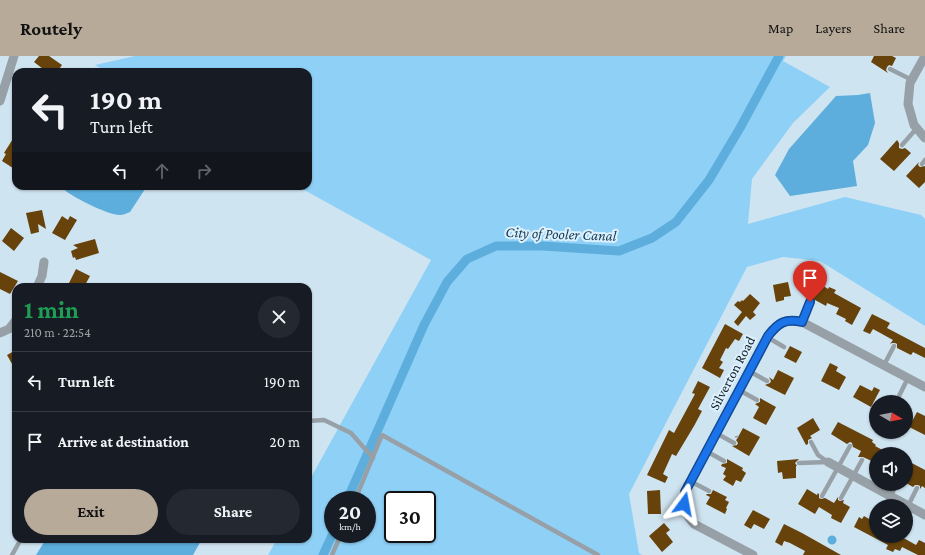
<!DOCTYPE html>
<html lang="en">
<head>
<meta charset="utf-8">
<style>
	:root { --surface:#171b24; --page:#242831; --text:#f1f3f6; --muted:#9ea1a6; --line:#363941; --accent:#b7aa99 }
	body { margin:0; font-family:"Crimson Pro",serif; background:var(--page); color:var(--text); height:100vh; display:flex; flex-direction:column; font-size:15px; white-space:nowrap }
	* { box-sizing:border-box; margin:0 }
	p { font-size:13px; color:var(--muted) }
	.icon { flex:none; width:22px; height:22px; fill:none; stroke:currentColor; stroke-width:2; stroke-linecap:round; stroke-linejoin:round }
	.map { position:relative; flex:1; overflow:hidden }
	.sheet { position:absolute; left:12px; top:227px; width:300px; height:260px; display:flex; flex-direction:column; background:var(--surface); border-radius:12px; box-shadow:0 1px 3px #0004 }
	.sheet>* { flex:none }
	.top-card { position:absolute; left:12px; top:12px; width:300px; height:122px; border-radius:12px; box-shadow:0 1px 3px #0004; background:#171b24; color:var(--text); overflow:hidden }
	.needle { width:26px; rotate:100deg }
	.buttons { position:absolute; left:869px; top:339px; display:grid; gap:8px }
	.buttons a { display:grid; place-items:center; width:44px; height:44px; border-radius:50%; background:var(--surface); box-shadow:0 1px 3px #0004; font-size:20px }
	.speed { position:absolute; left:324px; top:435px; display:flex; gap:8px; font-size:20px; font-weight:700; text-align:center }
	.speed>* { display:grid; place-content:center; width:52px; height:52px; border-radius:50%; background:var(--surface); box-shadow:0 1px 3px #0004; line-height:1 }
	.speed small { font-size:10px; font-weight:400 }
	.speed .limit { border:2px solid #111; border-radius:6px; background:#fff; color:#111 }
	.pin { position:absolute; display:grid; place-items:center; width:34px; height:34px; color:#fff; margin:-41px -17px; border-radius:50% 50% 50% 0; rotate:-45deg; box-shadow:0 0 4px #0007 }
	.pin .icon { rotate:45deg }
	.me { position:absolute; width:44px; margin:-22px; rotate:13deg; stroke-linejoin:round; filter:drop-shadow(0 0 3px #0008) }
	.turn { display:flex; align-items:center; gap:14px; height:84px; padding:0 12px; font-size:18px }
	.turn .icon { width:52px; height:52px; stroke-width:2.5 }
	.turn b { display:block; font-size:28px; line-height:34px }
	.lanes { display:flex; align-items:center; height:38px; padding:0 12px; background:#0003; justify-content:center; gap:20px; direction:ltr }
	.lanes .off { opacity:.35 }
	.round { display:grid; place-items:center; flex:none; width:42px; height:42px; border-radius:21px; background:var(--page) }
	.head { display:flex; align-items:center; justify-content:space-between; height:68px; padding:0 12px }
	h1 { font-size:24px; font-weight:700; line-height:30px; color:#1e9e55 }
	.button { display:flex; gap:8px; margin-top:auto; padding:8px 12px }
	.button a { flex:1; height:46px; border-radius:24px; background:var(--accent); color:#111; font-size:16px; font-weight:700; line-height:46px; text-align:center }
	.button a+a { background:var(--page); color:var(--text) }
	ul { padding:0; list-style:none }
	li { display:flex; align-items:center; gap:12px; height:60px; padding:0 12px; border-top:1px solid var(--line) }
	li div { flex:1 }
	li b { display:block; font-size:15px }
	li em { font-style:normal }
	header { display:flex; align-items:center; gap:24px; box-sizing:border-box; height:56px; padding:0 20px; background:var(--accent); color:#111 }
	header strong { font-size:19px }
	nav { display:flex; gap:22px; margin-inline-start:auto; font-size:14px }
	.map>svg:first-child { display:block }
	.green { fill:#8fd0f7; fill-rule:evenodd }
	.water { fill:#5daedc }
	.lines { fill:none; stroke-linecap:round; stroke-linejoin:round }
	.canal { stroke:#5daedc; stroke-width:9 }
	.building { fill:#67420a }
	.path { stroke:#8e9ea8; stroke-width:1.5; stroke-dasharray:4 2; stroke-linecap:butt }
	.service { stroke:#97a0a6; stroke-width:4.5 }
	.minor { stroke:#97a0a6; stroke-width:9 }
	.route-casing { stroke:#114b97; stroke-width:10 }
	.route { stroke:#1a73e8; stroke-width:7 }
	.labels { text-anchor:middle; stroke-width:4; stroke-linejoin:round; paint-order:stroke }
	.street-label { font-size:14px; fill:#192126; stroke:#dcf1ff }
	.water-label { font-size:15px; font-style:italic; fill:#183c50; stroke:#dcf1ff }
</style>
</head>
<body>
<header>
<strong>Routely</strong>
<nav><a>Map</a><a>Layers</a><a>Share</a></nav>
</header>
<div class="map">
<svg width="925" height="499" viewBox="0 0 925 499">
	<rect width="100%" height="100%" fill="#cfe4f1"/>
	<path class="green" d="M135 0H786L783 5 830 31 793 67 752 123 748 168 845 141 921 159 925 163V270L820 205 783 201 747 211 629 438 639 497 642 499H268L277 483H308V427L431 204 297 130H308V16H107L95 9ZM333 444H367V478H333ZM393 444H427V478H393Z"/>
	<path class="water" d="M870 37 875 67 868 89 853 105 857 130 790 140 775 119 789 93 836 40 858 39Z
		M60 130H147L130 156C127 157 123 159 120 159 108 159 69 140 60 130Z
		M827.5 484a4.5 4.5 0 1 1 9 0a4.5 4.5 0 1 1-9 0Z
		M46 483H202L193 499H36Z"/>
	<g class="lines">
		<path class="canal" d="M347 444 424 269 447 226 467 203 496 190H543L619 195 652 182 676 166 709 124 740 72 779 0
			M323 499 333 477"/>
	</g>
	<path class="building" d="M39 0H49L62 9 57 16H47L34 6Z
		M874 0H892L896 2 892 10 889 9 887 11 886 14 888 17 871 6Z
		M16 78V114L2 105 6 98 4 97Z
		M897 84 899 87V92L902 93 905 92 911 97 894 115 880 103Z
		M919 106 918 109 920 111 925 110V126L919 132 906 120Z
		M42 154 46 173 38 168 39 176 31 178 26 157Z
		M62 160 68 164 70 160 77 164 65 184 52 177Z
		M11 172 24 182 14 195 2 185Z
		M95 183 99 197 76 204 75 201 73 202 71 195 78 192 73 189Z
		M76 213 90 220 84 231H77L69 227Z
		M0 216 18 225 10 238 0 233Z
		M816 225 828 233 829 231 836 234 834 237 861 252 852 269 845 265 846 263 836 258 839 252 827 247 826 250 815 244 814 247 813 244 811 242 806 244Z
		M788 226 791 240 784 241V244L776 246 773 229Z
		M750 238 760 247 753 256 756 259 750 264 746 260 738 270 734 266 742 256 734 249 738 245 740 246 742 244 743 245Z
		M872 258 890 267 887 272 925 292V302L913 296 911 299 897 292V288L895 287H892L890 288 893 284 873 273 870 278 863 275Z
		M725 268 743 278 739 285 735 283 728 293 726 292 720 304 723 306 719 312 724 314 720 322 702 312Z
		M790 290 802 296 796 307 784 301Z
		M16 294V315L7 299Z
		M830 307 838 311 836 315 846 321 839 334 821 325Z
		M778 314 794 322 785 339 765 329 770 327 771 325 769 321 773 324Z
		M698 325 710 331 698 353 702 355 694 370 676 400 672 398 663 418 668 421 665 427 647 419 669 374 674 377 695 338 692 337Z
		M860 329 872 335 874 331 880 334 871 351 853 341Z
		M760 342 776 351 766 369 753 362 759 351 755 348 760 346Z
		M917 356 925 360V379L909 371Z
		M813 362 820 374 810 380 812 382 808 384V388L806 389 797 372Z
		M838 366 873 384 872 386 876 389 875 390 890 398H876V407L863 401H858L861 395 853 391 852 387 850 386 847 388 831 378Z
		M743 372 760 381 749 400 732 390 737 389 738 387 736 384 737 383Z
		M727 403 743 412 742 414 746 417 741 426 736 424 733 430 723 424 726 420 723 418 726 412 721 410 722 408 727 407Z
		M799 403 795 407 797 410H796V422L783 423 782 416 778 417 777 405Z
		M906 404 925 414V432L922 430 920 433V430L918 429H915L913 431 906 427Z
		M807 433 817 439 818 437 819 438V442L821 443 825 442 834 447 838 441V444L840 445 844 444 843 447 850 451 841 467 831 462 832 459 819 451 815 458 798 448Z
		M660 434 661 458H648L647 435Z
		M713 434 727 441 725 444 729 446 726 452 727 453 725 458 706 448 710 441 706 439 707 438H711Z
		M753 454 770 463 764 473 754 468 751 473 744 469Z
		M864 460 876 467V480H900L916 489 919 484 925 487V499H918L902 491 900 495 895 493 893 496 886 493 888 489 854 471 859 461 862 463Z
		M664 467 670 474 666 477 673 486 662 496 649 480Z
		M784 468 802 477 841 499H803L805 495 790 487 784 485 782 490 775 486Z"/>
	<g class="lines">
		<path class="path" d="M735 381 741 380"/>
		<path class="service" d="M890 13 912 24
			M902 89 917 72
			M922 108 925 104
			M802 266 810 246
			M767 281 784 291
			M884 309 894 290
			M749 315 767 325
			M739 334 757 344
			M898 342 908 322
			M308 365 324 364 351 377 373 402
			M716 377 734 387
			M811 386 818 399 828 406
			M706 395 724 405
			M799 407 828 406
			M690 425 709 435
			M822 440 850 390
			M841 442 862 404
			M355 444 382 379 598 499
			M885 450 897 428
			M908 450 917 432
			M12 499 21 483
			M332 499 341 478"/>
		<path class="minor" d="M925 0 910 27 908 48 914 69 925 82
			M0 45 14 0
			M37 231 42 220 44 206
			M0 277 9 273 16 264
			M828 406 925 459
			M753 499 694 468C685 458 680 446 686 433L768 280C778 267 785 262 802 266L925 331"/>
	</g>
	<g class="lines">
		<g class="route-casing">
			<path id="route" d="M684 448 685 436 768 280C778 267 785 262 802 266L810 246"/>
		</g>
		<use href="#route" class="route"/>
	</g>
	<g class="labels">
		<g class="street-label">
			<text transform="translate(732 317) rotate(-62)" y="5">Silverton Road</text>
		</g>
		<g class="water-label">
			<text transform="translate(561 178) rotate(2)" y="5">City of Pooler Canal</text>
		</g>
	</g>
</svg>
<div class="buttons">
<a><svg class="needle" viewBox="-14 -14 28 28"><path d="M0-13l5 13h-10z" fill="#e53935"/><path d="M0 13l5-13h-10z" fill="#9ea1a6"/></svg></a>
<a><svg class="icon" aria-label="sound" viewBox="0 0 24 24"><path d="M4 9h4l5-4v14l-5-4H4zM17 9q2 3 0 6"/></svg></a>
<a><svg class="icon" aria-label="layers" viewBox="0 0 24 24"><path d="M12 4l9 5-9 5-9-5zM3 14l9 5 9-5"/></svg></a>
</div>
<div class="speed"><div>20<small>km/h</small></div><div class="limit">30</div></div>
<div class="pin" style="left:810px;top:246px;background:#d93025"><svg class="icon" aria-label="arrive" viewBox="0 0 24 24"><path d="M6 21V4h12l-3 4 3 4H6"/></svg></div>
<svg class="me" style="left:684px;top:448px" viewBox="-20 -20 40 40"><path d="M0-17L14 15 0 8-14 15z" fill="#1a73e8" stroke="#fff" stroke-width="4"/></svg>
<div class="top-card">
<div class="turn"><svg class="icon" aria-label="left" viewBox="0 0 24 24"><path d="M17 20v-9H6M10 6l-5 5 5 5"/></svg><div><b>190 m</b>Turn left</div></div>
<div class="lanes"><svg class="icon" aria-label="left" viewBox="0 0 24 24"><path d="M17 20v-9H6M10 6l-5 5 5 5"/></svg><svg class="icon off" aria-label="ahead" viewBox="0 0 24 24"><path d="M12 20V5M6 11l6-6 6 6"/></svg><svg class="icon off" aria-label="right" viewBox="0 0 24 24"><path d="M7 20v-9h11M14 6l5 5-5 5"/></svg></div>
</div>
<section class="sheet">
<div class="head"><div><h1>1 min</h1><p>210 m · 22:54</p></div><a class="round"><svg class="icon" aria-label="close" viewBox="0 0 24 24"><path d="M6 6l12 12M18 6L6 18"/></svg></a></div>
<ul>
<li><svg class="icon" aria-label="left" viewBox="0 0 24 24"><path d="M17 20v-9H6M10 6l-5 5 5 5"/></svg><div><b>Turn left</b></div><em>190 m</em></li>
<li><svg class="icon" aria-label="arrive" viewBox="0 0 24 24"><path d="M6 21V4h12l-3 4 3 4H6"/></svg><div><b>Arrive at destination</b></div><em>20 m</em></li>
</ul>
<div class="button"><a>Exit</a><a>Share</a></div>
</section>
</div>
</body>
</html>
